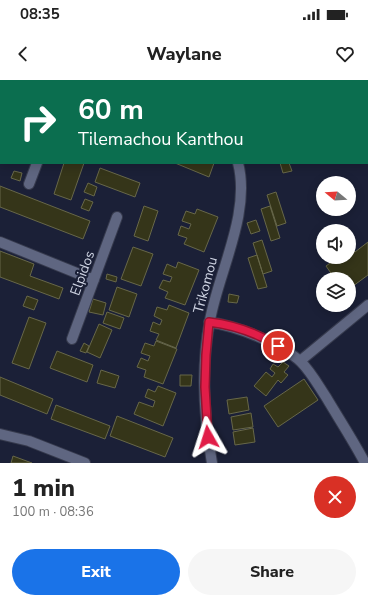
<!DOCTYPE html>
<html lang="en">
<head>
<meta charset="utf-8">
<style>
	:root { --surface:#fff; --page:#f6f6f6; --text:#222; --muted:#767676; --accent:#1a73e8 }
	body { margin:0; font-family:"Nunito Sans",sans-serif; background:var(--page); color:var(--text); height:100vh; display:flex; flex-direction:column; font-size:15px; white-space:nowrap }
	* { box-sizing:border-box; margin:0 }
	p { font-size:13px; color:var(--muted) }
	.icon { flex:none; width:22px; height:22px; fill:none; stroke:currentColor; stroke-width:2; stroke-linecap:round; stroke-linejoin:round }
	.map { position:relative; height:383px; overflow:hidden }
	.details { display:flex; flex-direction:column; background:var(--surface); flex:1 }
	.details>* { flex:none }
	.top-card { position:absolute; left:0px; top:0px; width:368px; height:84px; box-shadow:0 2px 10px #0003; background:#0b6e4f; color:#fff; overflow:hidden }
	.needle { width:26px; rotate:288deg }
	.controls { position:absolute; left:316px; top:96px; display:grid; gap:8px }
	.controls a { display:grid; place-items:center; width:40px; height:40px; border-radius:50%; background:var(--surface); box-shadow:0 2px 10px #0003; font-size:20px }
	.pin { position:absolute; display:grid; place-items:center; width:34px; height:34px; color:#fff; margin:-17px; border:2px solid #fff; border-radius:50%; box-shadow:0 1px 4px #0007 }
	.me { position:absolute; width:44px; margin:-22px; rotate:354deg; stroke-linejoin:round; filter:drop-shadow(0 0 3px #0008) }
	.turn { display:flex; align-items:center; gap:14px; height:84px; padding:0 12px; font-size:18px }
	.turn .icon { width:52px; height:52px; stroke-width:2.5 }
	.turn b { display:block; font-size:28px; line-height:34px }
	.round { display:grid; place-items:center; flex:none; width:42px; height:42px; border-radius:21px; background:var(--page) }
	.headline { display:flex; align-items:center; justify-content:space-between; height:68px; padding:0 12px }
	h1 { font-size:24px; font-weight:800; line-height:30px }
	.button { display:flex; gap:8px; margin-top:auto; padding:8px 12px }
	.button a { flex:1; height:46px; border-radius:24px; background:var(--accent); color:#fff; font-size:16px; font-weight:800; line-height:46px; text-align:center }
	.button a+a { background:var(--page); color:var(--text) }
	.status { display:flex; justify-content:space-between; align-items:center; height:28px; padding:0 20px; background:var(--surface); direction:ltr }
	.status svg { height:11px; fill:currentColor }
	header { display:flex; justify-content:space-between; align-items:center; height:52px; padding:0 12px; background:var(--surface); font-size:18px; font-weight:800 }
	.map>svg:first-child { display:block }
	.building { fill:#353519; stroke:#676749 }
	.lines { fill:none; stroke-linecap:round; stroke-linejoin:round }
	.minor-casing { stroke:#363a4d; stroke-width:12 }
	.minor { stroke:#5f6681; stroke-width:10 }
	.route-casing { stroke:#92132f; stroke-width:10 }
	.route { stroke:#e11d48; stroke-width:7 }
	.labels { text-anchor:middle; stroke-width:4; stroke-linejoin:round; paint-order:stroke }
	.street-label { font-size:14px; fill:#cfd4e3; stroke:#1b2037 }
</style>
</head>
<body>
<div class="status"><b>08:35</b><svg viewBox="0 0 49 12"><path d="M0 12V9h3v3zM5 12V6h3v6zM10 12V3h3v9zM15 12V0h3v12zM26 1h20v11H26zM47 4h2v5h-2z"/></svg></div>
<header><svg class="icon" aria-label="back" viewBox="0 0 24 24"><path d="M15 5l-7 7 7 7"/></svg>Waylane<svg class="icon" aria-label="heart" viewBox="0 0 24 24"><path d="M12 20l-8-8c-3-5 5-10 8-4 3-6 11-1 8 4z"/></svg></header>
<div class="map">
<svg width="368" height="383" viewBox="0 0 368 383">
	<rect width="100%" height="100%" fill="#1b2037"/>
	<path class="building" d="M64 83H84L71 120 54 114Z
		M175 83H214L209 97Z
		M280 83H289L292 91 283 93Z
		M100 88 140 103 135 117 95 102Z
		M14 91 22 93 20 101 11 98Z
		M88 103 97 107 94 116 84 112Z
		M0 106 90 141 83 159 0 127Z
		M276 112 286 143 277 146 267 115Z
		M85 119 93 122 89 131 81 128Z
		M144 126 158 131 148 161 134 156Z
		M270 126 280 158 271 161 261 129Z
		M197 129 218 137 204 172 184 164 187 158 178 155 181 146 189 149 191 144 182 141 186 131 195 134Z
		M256 140 260 151 251 154 247 143Z
		M262 160 272 191 263 194 253 163Z
		M368 162V195L349 209V199H335L326 186 339 177H349V169L351 168 355 172Z
		M133 167 153 174 141 206 121 199Z
		M0 171 34 184 30 196 63 208 59 219 0 197Z
		M257 175 267 207 258 209 248 178Z
		M178 182 199 190 185 225 165 218 168 212 159 208 163 200 170 202 172 197 163 194 167 184 176 188Z
		M107 194 117 197 116 202 106 199Z
		M117 207 137 214 129 237 109 230Z
		M229 214 239 216 237 223 228 222Z
		M27 216 38 220 34 230 23 226Z
		M93 219 106 223 103 235 89 232Z
		M169 225 189 233 176 268 156 260 159 254 150 251 153 242 160 245 162 240 154 236 157 227 167 230Z
		M107 232 124 238 120 249 103 243Z
		M29 237 46 243 29 289 12 283Z
		M99 244 112 250 100 278 87 272Z
		M156 261 177 269 163 304 144 297 146 290 137 287 141 278 148 281 150 276 141 273 145 263 154 266Z
		M84 263 89 266 86 273 80 271Z
		M57 271 93 285 87 302 50 288Z
		M283 282 289 286 284 292 288 295 281 303 278 300 266 316 254 306 266 292 272 297 275 293 270 289 273 284 278 287Z
		M101 290 119 296 115 308 97 303Z
		M180 295H192L191 306H180Z
		M0 297 53 319 47 334 0 315Z
		M304 299 318 320 278 347 264 326Z
		M158 306 176 313 163 346 134 334 139 322 153 327 155 321 145 317 148 309 155 312Z
		M247 317 249 330 229 334 227 320Z
		M56 325 110 346 105 359 51 339Z
		M251 333 253 347 233 350 231 337Z
		M117 336 173 358 165 377 110 356Z
		M253 348 255 362 235 365 233 352Z
		M13 376 32 383H11Z"/>
	<g class="lines">
		<g class="minor-casing">
			<path id="minor" d="M110 0 112 1
				M214 0 217 1
				M69 1V0
				M185 1 186 0
				M29 104 37 83
				M0 162 94 200
				M209 242C235 246 258 255 281 268 288 272 295 276 301 282 311 292 318 305 326 317 339 339 353 360 365 383
				M72 259 117 137
				M300 281 368 225
				M0 354 29 361 85 383
				M212 383C204 338 201 286 210 240 219 191 251 133 238 83"/>
		</g>
		<use href="#minor" class="minor"/>
	</g>
	<g class="lines">
		<g class="route-casing">
			<path id="route" d="M208 357 205 307 206 275 209 242C234 245 257 253 278 266"/>
		</g>
		<use href="#route" class="route"/>
	</g>
	<g class="labels">
		<g class="street-label">
			<text transform="translate(82 193) rotate(-70)" y="5">Elpidos</text>
			<text transform="translate(205 205) rotate(-75)" y="5">Trikomou</text>
		</g>
	</g>
</svg>
<div class="controls">
<a><svg class="needle" viewBox="-14 -14 28 28"><path d="M0-13l5 13h-10z" fill="#e53935"/><path d="M0 13l5-13h-10z" fill="#767676"/></svg></a>
<a><svg class="icon" aria-label="sound" viewBox="0 0 24 24"><path d="M4 9h4l5-4v14l-5-4H4zM17 9q2 3 0 6"/></svg></a>
<a><svg class="icon" aria-label="layers" viewBox="0 0 24 24"><path d="M12 4l9 5-9 5-9-5zM3 14l9 5 9-5"/></svg></a>
</div>
<div class="pin" style="left:278px;top:266px;background:#d93025"><svg class="icon" aria-label="arrive" viewBox="0 0 24 24"><path d="M6 21V4h12l-3 4 3 4H6"/></svg></div>
<svg class="me" style="left:208px;top:357px" viewBox="-20 -20 40 40"><path d="M0-17L14 15 0 8-14 15z" fill="#e11d48" stroke="#fff" stroke-width="4"/></svg>
<div class="top-card">
<div class="turn"><svg class="icon" aria-label="right" viewBox="0 0 24 24"><path d="M7 20v-9h11M14 6l5 5-5 5"/></svg><div><b>60 m</b>Tilemachou Kanthou</div></div>
</div>
</div>
<section class="details">
<div class="headline"><div><h1>1 min</h1><p>100 m · 08:36</p></div><a class="round" style="background:#d93025;color:#fff"><svg class="icon" aria-label="close" viewBox="0 0 24 24"><path d="M6 6l12 12M18 6L6 18"/></svg></a></div>
<div class="button"><a>Exit</a><a>Share</a></div>
</section>
</body>
</html>
